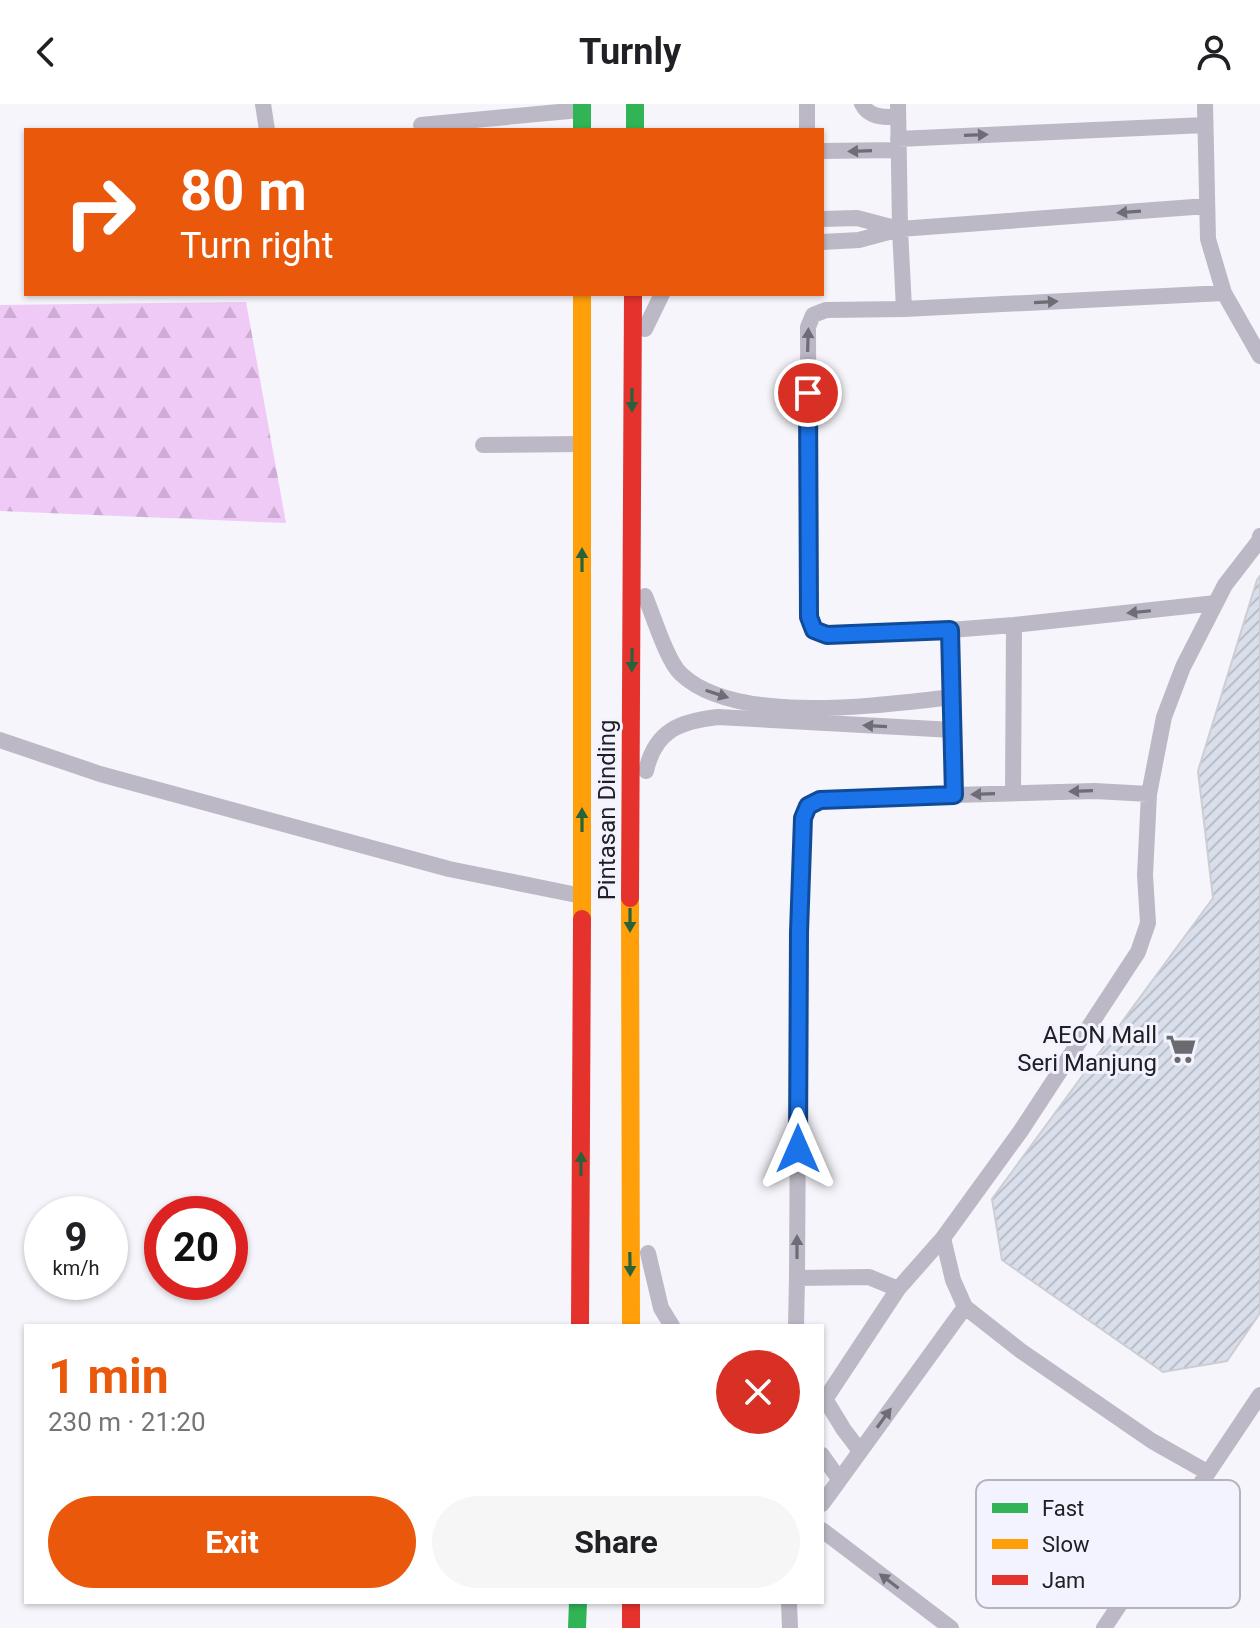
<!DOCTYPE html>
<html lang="en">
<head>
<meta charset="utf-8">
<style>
	:root { --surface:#fff; --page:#f6f6f6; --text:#202124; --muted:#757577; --accent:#ea580c }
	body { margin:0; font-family:Roboto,sans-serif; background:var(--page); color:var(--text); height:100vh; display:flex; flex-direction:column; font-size:30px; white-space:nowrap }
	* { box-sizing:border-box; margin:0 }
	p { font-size:26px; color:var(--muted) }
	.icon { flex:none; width:44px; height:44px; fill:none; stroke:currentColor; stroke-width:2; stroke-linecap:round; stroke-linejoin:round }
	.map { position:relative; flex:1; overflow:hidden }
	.side { position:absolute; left:24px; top:1220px; width:800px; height:280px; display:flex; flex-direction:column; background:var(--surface); border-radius:0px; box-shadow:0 2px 6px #0004 }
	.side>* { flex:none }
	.banner { position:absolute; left:24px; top:24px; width:800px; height:168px; border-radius:0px; box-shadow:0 2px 6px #0004; background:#ea580c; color:#fff; overflow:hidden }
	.speed { position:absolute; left:24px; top:1092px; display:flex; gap:16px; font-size:40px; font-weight:700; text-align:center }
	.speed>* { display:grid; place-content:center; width:104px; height:104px; border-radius:50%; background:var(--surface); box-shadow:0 2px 6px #0004; line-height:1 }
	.speed small { font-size:20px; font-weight:400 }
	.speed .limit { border:12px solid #d22; background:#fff; color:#111 }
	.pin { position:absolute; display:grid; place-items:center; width:68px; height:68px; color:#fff; margin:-34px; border:4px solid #fff; border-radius:50%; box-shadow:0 2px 8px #0007 }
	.me { position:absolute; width:88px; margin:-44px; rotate:0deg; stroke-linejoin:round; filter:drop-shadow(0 0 6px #0008) }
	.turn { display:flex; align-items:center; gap:28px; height:168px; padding:0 24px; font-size:36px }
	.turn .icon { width:104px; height:104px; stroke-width:2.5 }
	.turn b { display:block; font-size:56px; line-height:68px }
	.round { display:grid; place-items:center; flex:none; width:84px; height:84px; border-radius:42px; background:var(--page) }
	.head { display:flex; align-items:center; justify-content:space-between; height:136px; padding:0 24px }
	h1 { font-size:48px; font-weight:700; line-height:60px; color:var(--accent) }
	.cta { display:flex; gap:16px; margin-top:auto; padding:16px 24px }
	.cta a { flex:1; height:92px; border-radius:48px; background:var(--accent); color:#fff; font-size:32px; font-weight:700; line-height:92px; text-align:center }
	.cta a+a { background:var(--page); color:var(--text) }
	header { display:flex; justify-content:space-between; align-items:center; height:104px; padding:0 24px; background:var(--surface); font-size:36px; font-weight:700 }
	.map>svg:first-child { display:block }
	.forest { fill:url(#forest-firs) }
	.building { fill:url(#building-hatch); stroke:#cdced3; stroke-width:2 }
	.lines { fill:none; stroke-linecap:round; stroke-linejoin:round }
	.lane { stroke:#bcb8c5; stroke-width:16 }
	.fast { stroke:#30b455; stroke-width:18 }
	.slow { stroke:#ff9f0a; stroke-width:18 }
	.jam { stroke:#e5322d; stroke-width:18 }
	.oneway { fill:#6e6c74 }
	.oneway2 { fill:#27633a }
	.route-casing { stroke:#114b97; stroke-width:20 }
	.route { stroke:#1a73e8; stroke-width:14 }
	.labels { text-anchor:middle; stroke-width:6; stroke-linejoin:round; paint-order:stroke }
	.street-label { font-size:24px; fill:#202024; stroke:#f2f3fe }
	.poi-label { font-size:24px; fill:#202024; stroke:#f2f3fe; text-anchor:end }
	.key { fill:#f2f3fe; stroke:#b3b4bd; stroke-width:2 }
	.key-label { font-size:22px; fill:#202024 }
</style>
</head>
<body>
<header><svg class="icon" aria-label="back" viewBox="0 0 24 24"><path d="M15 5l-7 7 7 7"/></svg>Turnly<svg class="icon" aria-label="person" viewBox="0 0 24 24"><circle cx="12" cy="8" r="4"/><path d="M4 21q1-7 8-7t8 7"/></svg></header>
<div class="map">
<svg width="1260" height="1524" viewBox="0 0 1260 1524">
	<defs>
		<pattern id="forest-firs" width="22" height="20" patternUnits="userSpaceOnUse" patternTransform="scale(2)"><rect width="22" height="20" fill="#efcaf7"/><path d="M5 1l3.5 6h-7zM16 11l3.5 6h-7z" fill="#cdadd4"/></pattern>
		<pattern id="building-hatch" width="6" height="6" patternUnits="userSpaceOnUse" patternTransform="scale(2)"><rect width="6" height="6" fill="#d9deeb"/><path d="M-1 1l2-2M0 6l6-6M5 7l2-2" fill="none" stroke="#babec9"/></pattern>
	</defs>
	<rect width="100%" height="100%" fill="#f5f5fb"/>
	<path class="forest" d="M246 198 286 419 0 407V201Z"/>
	<path class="building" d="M1260 472V1209L1227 1257 1163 1268 1002 1156 992 1095 1213 794 1198 667 1257 476Z"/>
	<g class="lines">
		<path class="lane" d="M263 0 267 26
			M862 0C869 14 884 13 898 13
			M898 0 900 125 904 205
			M1205 0 1208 135 1224 189 1260 252
			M421 21 580 6
			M807 26V0
			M898 35 1205 21
			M822 47 898 46
			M822 115 857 114 899 125
			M822 138 859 136 900 125 1207 102
			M645 225 662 190
			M483 341 581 340
			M645 492C653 511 667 557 681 570 736 622 881 601 952 593
			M950 526 1014 521 1216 499
			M0 636 100 670 449 765 582 792
			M646 667C655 626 681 617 718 613L953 626
			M1013 689 1014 521
			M954 691 1095 687 1149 690
			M943 1134 953 1176 965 1203 1021 1247 1152 1337 1207 1368
			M648 1149 661 1204 672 1222
			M898 1185 869 1173 797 1174 799 828 803 714 808 702 820 696 954 691 950 526 827 531 814 526 809 513 808 223 813 211 826 206 904 205 1224 189
			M796 1222 797 1174
			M822 1294 825 1295 844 1326 860 1347
			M822 1300 898 1185 943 1134 1020 1028 1138 848 1148 819 1145 771 1149 690 1164 613 1183 563 1225 481 1259 437 1260 432
			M822 1351 839 1375
			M822 1400 965 1203
			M822 1426 951 1524
			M789 1498 790 1524
			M1104 1524 1260 1291"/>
		<path class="fast" d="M582 0V26
			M635 0V26
			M577 1524 578 1498"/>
		<path class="slow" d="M630 794 631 1222
			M582 815V190"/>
		<path class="jam" d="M630 794 633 190
			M580 1222 582 815
			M631 1498V1524"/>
	</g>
	<defs><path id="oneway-solid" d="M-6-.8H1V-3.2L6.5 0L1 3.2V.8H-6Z" transform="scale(2)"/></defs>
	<g class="oneway">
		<use href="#oneway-solid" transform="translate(976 31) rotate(-2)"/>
		<use href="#oneway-solid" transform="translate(860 47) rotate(178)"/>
		<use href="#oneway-solid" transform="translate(1129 108) rotate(176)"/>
		<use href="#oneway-solid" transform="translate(1046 198) rotate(-3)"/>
		<use href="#oneway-solid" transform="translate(808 236) rotate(-88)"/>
		<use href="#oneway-solid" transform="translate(1139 508) rotate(174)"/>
		<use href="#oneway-solid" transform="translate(717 590) rotate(18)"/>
		<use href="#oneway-solid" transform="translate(875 622) rotate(-177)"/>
		<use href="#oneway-solid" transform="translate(1081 687) rotate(178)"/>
		<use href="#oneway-solid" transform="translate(983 690) rotate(178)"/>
		<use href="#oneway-solid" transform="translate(797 1143) rotate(-90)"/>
		<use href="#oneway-solid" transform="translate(884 1314) rotate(-54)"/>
		<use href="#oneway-solid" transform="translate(889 1477) rotate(-143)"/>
	</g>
	<g class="oneway2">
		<use href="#oneway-solid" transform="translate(632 296) rotate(90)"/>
		<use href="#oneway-solid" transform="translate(582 456) rotate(-90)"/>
		<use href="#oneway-solid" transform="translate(632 556) rotate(91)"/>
		<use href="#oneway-solid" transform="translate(582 716) rotate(-90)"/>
		<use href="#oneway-solid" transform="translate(630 816) rotate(90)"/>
		<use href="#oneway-solid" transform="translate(581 1060) rotate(-90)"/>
		<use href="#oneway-solid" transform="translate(630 1160) rotate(89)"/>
	</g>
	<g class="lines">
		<g class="route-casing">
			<path id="route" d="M798 1045 799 828 803 714 808 702 820 696 954 691 950 526 827 531 814 526 809 513 808 289"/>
		</g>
		<use href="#route" class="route"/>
	</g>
	<defs>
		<g id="supermarket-bare" transform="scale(2.4)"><path d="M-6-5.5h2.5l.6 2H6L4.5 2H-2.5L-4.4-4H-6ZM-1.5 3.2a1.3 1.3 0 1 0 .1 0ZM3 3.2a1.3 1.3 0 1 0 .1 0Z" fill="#6b6b6f" stroke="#f2f3fe" stroke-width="2.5" paint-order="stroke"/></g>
	</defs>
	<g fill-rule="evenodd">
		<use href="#supermarket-bare" x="1181" y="945"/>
	</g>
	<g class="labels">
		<g class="street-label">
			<text transform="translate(607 706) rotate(-90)" y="8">Pintasan Dinding</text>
		</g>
		<g class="poi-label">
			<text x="1157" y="939">AEON Mall<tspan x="1157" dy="28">Seri Manjung</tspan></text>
		</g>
	</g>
	<rect x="976" y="1376" width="264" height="128" rx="12" class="key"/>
	<rect x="992" y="1399" width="36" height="10" fill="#30b455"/>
	<rect x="992" y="1435" width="36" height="10" fill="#ff9f0a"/>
	<rect x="992" y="1471" width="36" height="10" fill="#e5322d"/>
	<g class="key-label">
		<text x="1042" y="1412">Fast</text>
		<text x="1042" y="1448">Slow</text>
		<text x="1042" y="1484">Jam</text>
	</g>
</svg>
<div class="speed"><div>9<small>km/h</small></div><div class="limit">20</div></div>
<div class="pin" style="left:808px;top:289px;background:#d93025"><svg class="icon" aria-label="arrive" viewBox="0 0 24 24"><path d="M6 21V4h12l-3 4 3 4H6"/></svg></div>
<svg class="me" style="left:798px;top:1045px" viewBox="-20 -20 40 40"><path d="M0-17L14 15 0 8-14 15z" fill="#1a73e8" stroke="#fff" stroke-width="4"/></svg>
<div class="banner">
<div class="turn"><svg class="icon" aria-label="right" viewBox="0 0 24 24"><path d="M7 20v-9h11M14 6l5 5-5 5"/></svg><div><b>80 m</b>Turn right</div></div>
</div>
<section class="side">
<div class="head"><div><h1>1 min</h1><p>230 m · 21:20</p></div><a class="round" style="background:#d93025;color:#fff"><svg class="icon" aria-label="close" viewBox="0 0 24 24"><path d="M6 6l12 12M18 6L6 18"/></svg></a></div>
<div class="cta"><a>Exit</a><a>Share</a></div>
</section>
</div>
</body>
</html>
